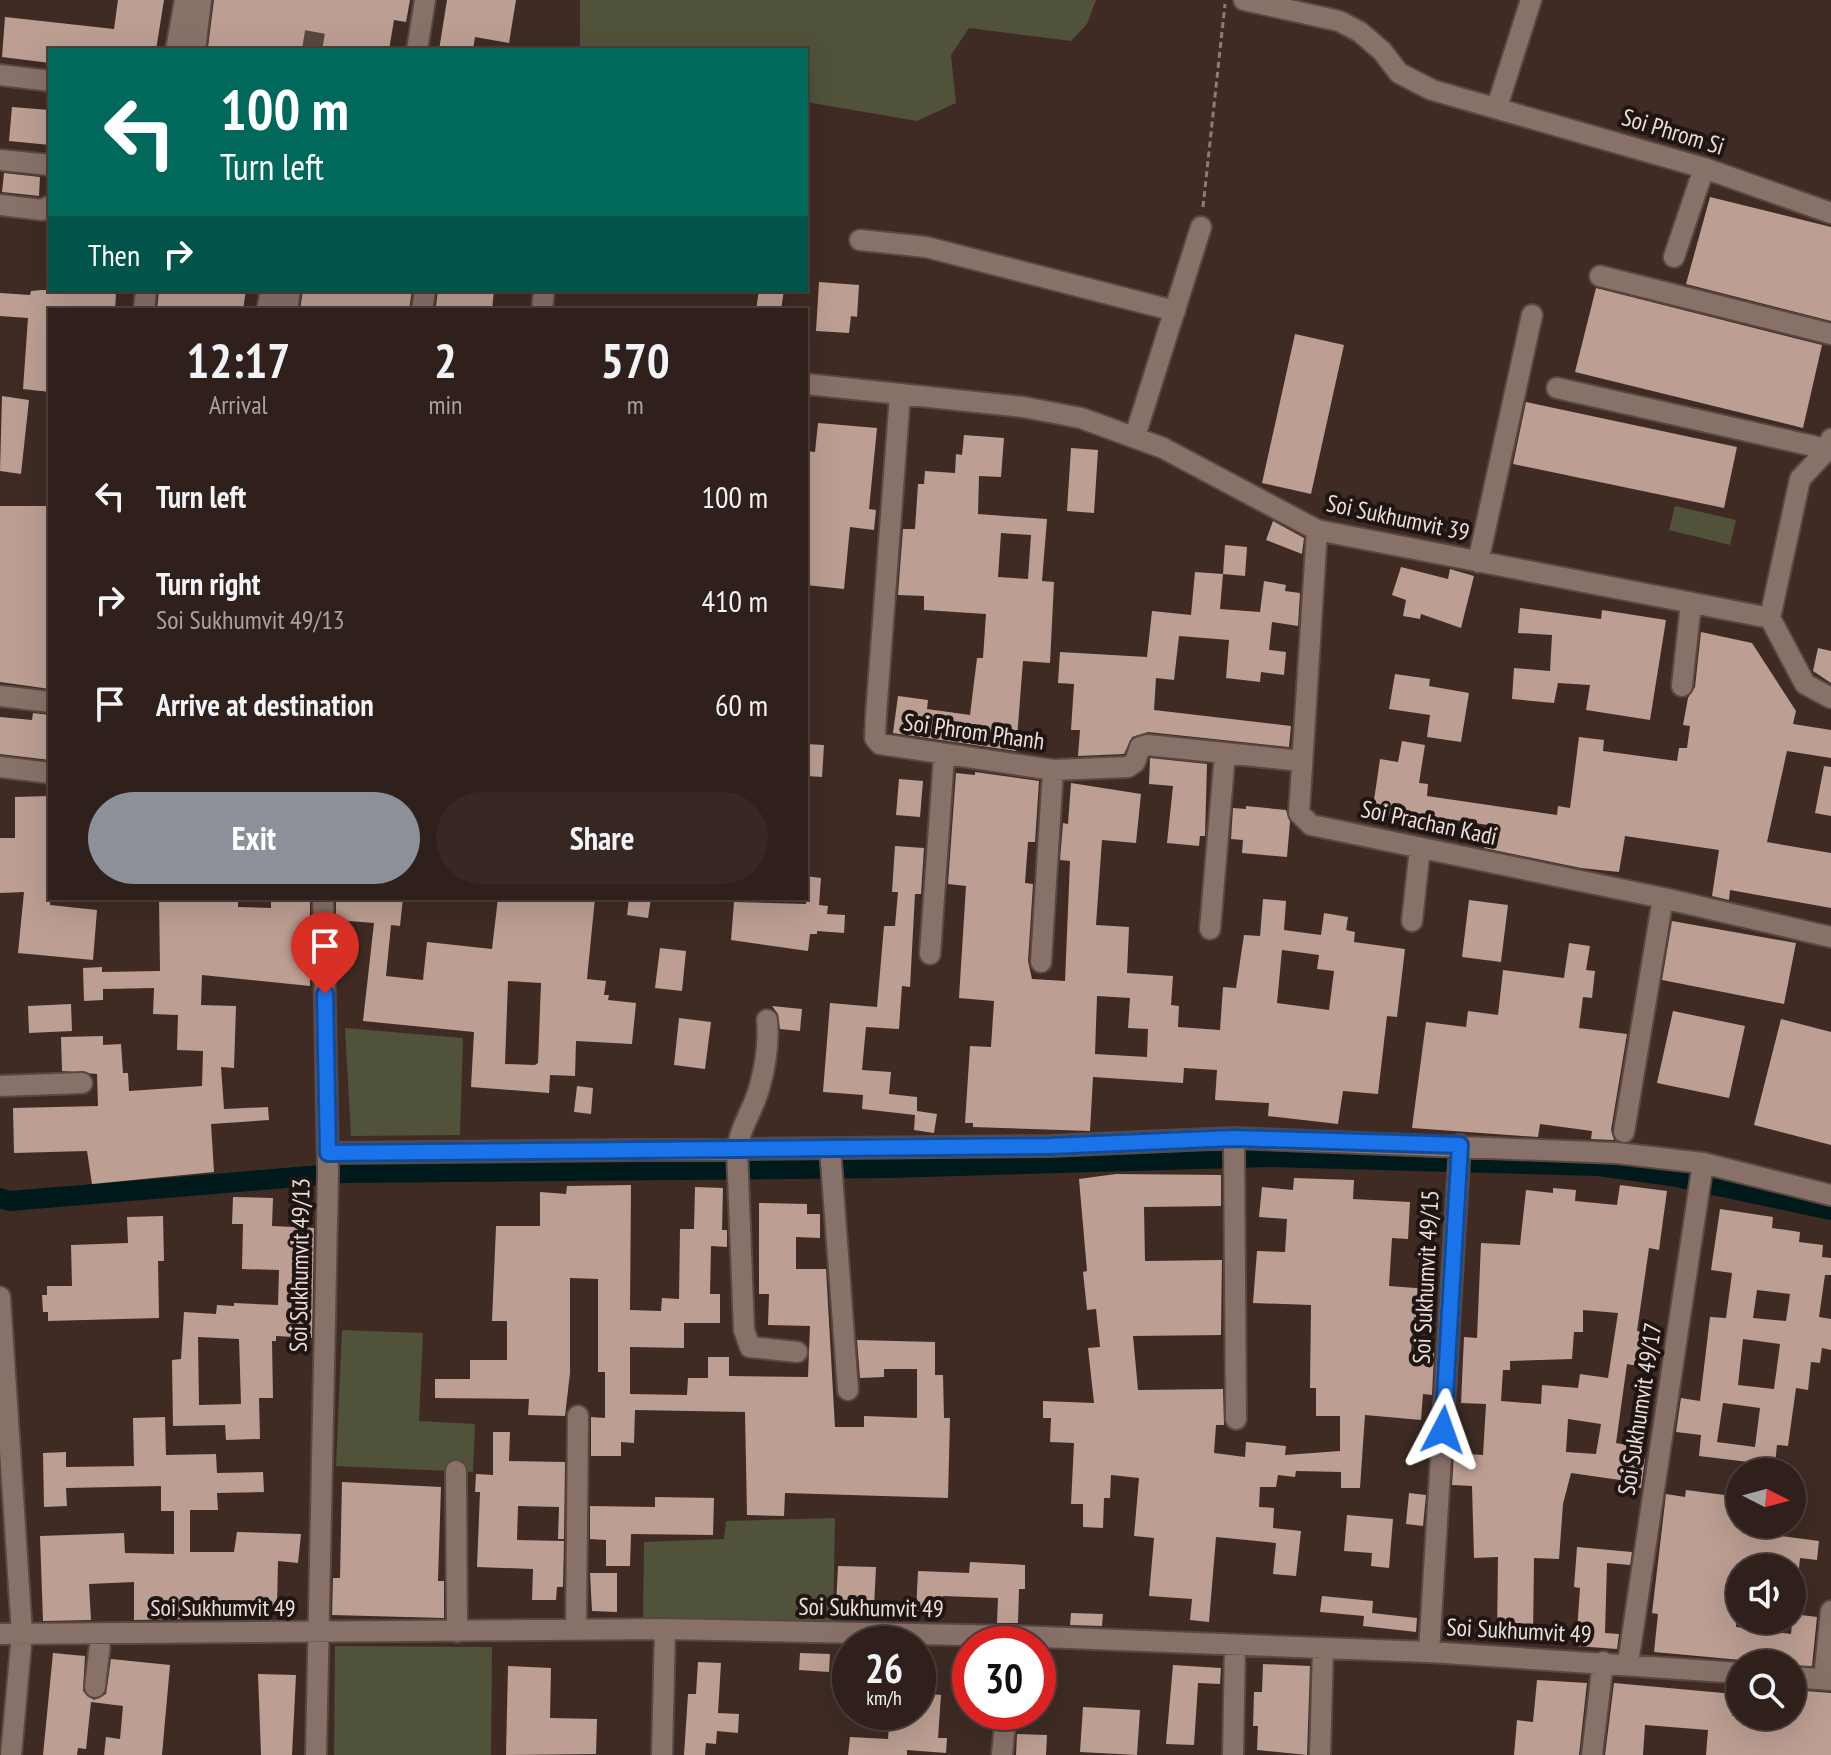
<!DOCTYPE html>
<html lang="en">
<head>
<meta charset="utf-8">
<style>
	:root { --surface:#2f201b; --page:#372824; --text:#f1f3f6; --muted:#a7a3a3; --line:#4a3e3a; --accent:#8c9099 }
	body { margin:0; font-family:"PT Sans Narrow",sans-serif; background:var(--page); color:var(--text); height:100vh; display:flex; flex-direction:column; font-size:30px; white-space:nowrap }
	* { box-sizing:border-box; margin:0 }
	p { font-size:26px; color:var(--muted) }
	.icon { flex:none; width:44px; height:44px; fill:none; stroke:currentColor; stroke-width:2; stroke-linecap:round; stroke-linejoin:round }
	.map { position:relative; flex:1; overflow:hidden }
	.details { position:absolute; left:48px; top:308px; width:760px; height:592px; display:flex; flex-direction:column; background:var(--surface); border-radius:0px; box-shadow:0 8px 32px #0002,0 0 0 2px var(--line) }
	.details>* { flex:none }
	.top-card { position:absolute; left:48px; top:48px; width:760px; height:244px; border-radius:0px; box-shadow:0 8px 32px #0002,0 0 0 2px var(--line); background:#00695c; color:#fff; overflow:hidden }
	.needle { width:52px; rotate:96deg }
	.buttons { position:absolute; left:1726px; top:1458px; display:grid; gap:16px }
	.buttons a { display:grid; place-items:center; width:80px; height:80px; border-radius:50%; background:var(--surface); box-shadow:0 8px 32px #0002,0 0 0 2px var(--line); font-size:40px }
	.speed { position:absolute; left:832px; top:1626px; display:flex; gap:16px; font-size:40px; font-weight:700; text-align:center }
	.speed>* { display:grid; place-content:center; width:104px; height:104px; border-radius:50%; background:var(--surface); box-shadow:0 8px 32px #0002,0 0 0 2px var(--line); line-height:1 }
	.speed small { font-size:20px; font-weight:400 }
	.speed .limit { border:12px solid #d22; background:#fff; color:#111 }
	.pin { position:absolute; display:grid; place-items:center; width:68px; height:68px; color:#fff; margin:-82px -34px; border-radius:50% 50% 50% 0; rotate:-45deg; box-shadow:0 0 8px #0007 }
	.pin .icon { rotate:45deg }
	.me { position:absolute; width:88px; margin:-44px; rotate:4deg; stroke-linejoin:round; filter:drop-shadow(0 0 6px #0008) }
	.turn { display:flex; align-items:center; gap:28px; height:168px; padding:0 40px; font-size:36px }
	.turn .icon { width:104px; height:104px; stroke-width:2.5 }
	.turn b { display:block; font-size:56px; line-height:68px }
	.then { display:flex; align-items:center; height:76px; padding:0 40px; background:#0003; gap:16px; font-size:30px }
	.eta { display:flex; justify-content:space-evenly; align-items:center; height:136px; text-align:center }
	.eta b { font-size:48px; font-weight:700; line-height:56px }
	.cta { display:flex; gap:16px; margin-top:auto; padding:16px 40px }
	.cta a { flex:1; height:92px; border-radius:48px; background:var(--accent); color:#fff; font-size:32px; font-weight:700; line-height:92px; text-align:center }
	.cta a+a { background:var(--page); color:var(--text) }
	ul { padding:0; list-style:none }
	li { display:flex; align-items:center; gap:24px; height:104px; padding:0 40px }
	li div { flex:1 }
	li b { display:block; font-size:30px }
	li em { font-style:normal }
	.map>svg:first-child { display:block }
	.green { fill:#51523a }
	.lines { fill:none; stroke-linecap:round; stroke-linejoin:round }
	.canal { stroke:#00191a; stroke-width:20 }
	.building { fill:#bc9e92; fill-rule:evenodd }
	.minor-tunnel { stroke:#59463f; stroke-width:20; stroke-dasharray:20 10; stroke-linecap:butt }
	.minor-casing { stroke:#594842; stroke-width:24 }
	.path { stroke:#8d7c76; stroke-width:3; stroke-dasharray:6 4; stroke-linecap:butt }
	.minor { stroke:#887168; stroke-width:20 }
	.route-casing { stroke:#114b97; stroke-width:20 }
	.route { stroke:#1a73e8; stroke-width:14 }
	.labels { text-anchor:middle; stroke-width:8; stroke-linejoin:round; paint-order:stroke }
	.street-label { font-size:24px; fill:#ecdfda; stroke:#1f1613 }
</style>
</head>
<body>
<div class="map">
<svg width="1831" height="1755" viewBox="0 0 1831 1755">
	<rect width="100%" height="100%" fill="#3f2b24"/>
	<path class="green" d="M580 0H1096L1087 24 1071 41 969 28 951 55 956 103 917 121 806 102V50H580Z
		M1675 506 1736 520 1730 545 1669 530Z
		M345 1028 463 1038 460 1135 351 1136Z
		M342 1330 423 1333 419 1421 475 1424 473 1472 336 1466Z
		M835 1518 833 1623H643L644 1542 724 1539 726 1521Z
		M335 1646 492 1647 491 1755H334Z"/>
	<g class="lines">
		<path class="canal" d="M0 1198 10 1201 345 1173 889 1168 1270 1157 1598 1166 1671 1176 1831 1210"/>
	</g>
	<path class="building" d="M118 0H164L156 50H50V63L2 57 5 17 114 29Z
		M214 0H410L406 22 394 20 389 50 208 47Z
		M447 0H516L509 43 475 37 473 50H439Z
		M12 107 50 110V145L9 141Z
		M4 173 40 177 39 196 2 192Z
		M1710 197 1831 227V321L1686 284Z
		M819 282 859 285 857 317 851 316 849 333 816 331Z
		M1596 288 1822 345 1803 428 1575 372Z
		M42 290H113L116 295 115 310H50V392L23 389 28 318 0 316V293L30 295 31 291Z
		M159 290H246L243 310H157Z
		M303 290H412L409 310H300Z
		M438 290H494L492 310 436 306Z
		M759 290H784L781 310H756Z
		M1295 334 1344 345 1311 494 1262 483Z
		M2 396 29 400 21 474 0 471Z
		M1526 402 1737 447 1724 508 1513 464Z
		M818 423 877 428 869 509 876 510 874 530 850 527 844 589 806 585 810 544H806V451L815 452Z
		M964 435 1004 438 1001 477 979 476 978 514 1047 519 1042 581 1054 582 1050 663 1023 661 1016 751 893 733 898 696 928 700 927 709 970 715 977 658H983L986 614 924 610V596L898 595 903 529H915L918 484H924L925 471 955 473 956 454 962 455ZM1001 533 1031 535 1028 579 998 577Z
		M1071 448 1098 450 1094 513 1067 511Z
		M0 506H50V689L0 682Z
		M1273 521 1304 538 1302 554 1266 540Z
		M1225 545 1247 547 1245 576 1223 574Z
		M1401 567 1448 579 1450 569 1474 576 1461 628 1421 614 1420 619 1403 616 1406 600 1392 595Z
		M1195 572 1223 574 1220 609 1260 612 1264 581 1286 585 1285 591 1300 593 1298 626 1272 622 1269 650 1286 652 1284 675 1261 672 1260 682 1226 678 1229 640 1179 636 1174 680 1156 678 1154 710 1291 726 1289 747 1148 732 1132 737 1124 754 1078 756 1080 730H1071L1074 684 1058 683 1060 652 1147 657 1152 611 1191 615Z
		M1520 608 1601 619 1602 610 1666 620 1650 720 1586 710 1590 685 1558 683 1554 703 1512 699 1514 668 1550 671 1552 635 1518 633Z
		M1701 632 1752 643 1796 711 1793 724 1831 730V758L1787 751 1767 842 1831 853V908L1730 890 1729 900 1712 896 1719 850 1625 836 1619 872 1581 868 1484 848 1488 825 1455 820 1454 831 1435 829 1436 824 1372 814 1380 759 1398 762 1402 741 1425 745 1419 783 1428 784 1427 796 1557 815 1558 806 1570 808 1579 737 1604 740 1603 751 1677 761 1679 748H1687L1690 726 1683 725 1688 698 1695 687Z
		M1818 648 1831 651V683L1813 671Z
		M1395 674 1430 679 1429 686 1469 693 1461 742 1427 737 1430 715 1389 709Z
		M33 713 50 715V760L0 754V717L32 720Z
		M806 744 824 745 822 777 806 776Z
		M1150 758 1207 764 1205 836H1200L1199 846 1167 843 1173 786 1149 784Z
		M1824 766 1831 767V816L1815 813Z
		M975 772 1039 781 1035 842H1028L1025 883 1033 884 1028 961 1032 979 1065 981 1070 861 1060 860 1063 823 1068 824 1071 783 1141 794 1136 843 1102 840 1096 925 1129 927 1127 973 1173 976 1171 1005 1179 1006 1178 1027 1220 1030 1223 987 1236 988 1244 935 1260 936 1263 899 1286 901 1284 930 1321 935 1324 913 1348 917 1346 930 1355 932 1354 942 1405 949 1397 1017 1387 1016 1378 1094 1343 1091 1338 1124 1286 1118 1268 1116 1269 1103 1215 1100 1217 1070 1184 1068 1183 1083 1093 1077 1090 1131 973 1127V1123H965L970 1046 991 1047 994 1001 959 998 966 886 948 884 956 773 975 775ZM1282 950 1319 955 1317 969 1334 971 1329 1010 1277 1003ZM1097 996 1130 998 1128 1028 1148 1029 1147 1057 1095 1054Z
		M899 779 923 781 920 817 896 815Z
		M50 796V905L97 910 93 960 18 953 24 892 0 893V838H15V797Z
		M1246 806 1286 810 1290 822 1287 857 1242 853 1243 840 1231 839 1233 808 1246 809Z
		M895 846 924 848 921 894H915L910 987 902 986 899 1029 866 1027 862 1070 891 1072 889 1094 917 1097V1111L937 1114 934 1133 914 1130 915 1115 862 1109 863 1095 823 1092 830 1003 877 1007 884 926H895L898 892H892Z
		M806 876 821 878 819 905 828 906 827 914 845 915 844 933 817 931V934H810L808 951 731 940 734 902 806 904Z
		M159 898H238V907L271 908V898H310V986L202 975 201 1005 236 1006 234 1068 221 1067 224 1109 268 1107 269 1120 211 1124 214 1172 92 1184 87 1151 14 1153 13 1108 98 1106 97 1074 62 1071 61 1037 103 1036V1045L121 1044 123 1073H128L129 1091 202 1086 203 1051 177 1050 178 1015 153 1014 154 988 103 989V1000L84 1001 83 968 102 967V972L160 971Z
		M336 898H403L400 926 391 925 386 976 423 980 427 942 492 949 498 898H595L587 979 606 981 604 995H609L608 1000 636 1003 632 1044 576 1041 575 1076 550 1075 549 1093 471 1087 474 1032 363 1021 374 923 336 920ZM508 981 541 983 538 1063 535 1065 505 1064Z
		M629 898H651L648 918 627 915Z
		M1469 900 1508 905 1501 962 1462 957Z
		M1672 921 1796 943 1784 1004 1662 980Z
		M1569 943 1590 946 1586 970 1595 971 1592 998 1583 997 1579 1028 1627 1034 1611 1130 1614 1140 1591 1139 1592 1131 1540 1124 1538 1137 1412 1128 1426 1022 1466 1027 1468 1011 1498 1015 1503 970 1564 978Z
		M660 948 686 951 682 991 655 988Z
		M71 1004 72 1031 29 1033 28 1006Z
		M772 1006 802 1009 800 1031 780 1029 778 1014Z
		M1673 1011 1745 1026 1729 1098 1657 1083Z
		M679 1018 711 1022 705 1069 674 1065Z
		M1781 1019 1831 1032V1145L1754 1125Z
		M577 1086 593 1088 591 1114 574 1112Z
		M1116 1174 1221 1175V1206L1144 1207 1145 1261 1222 1260 1221 1335 1133 1336 1138 1390 1223 1389 1224 1425H1216L1214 1453 1245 1457 1246 1442 1286 1446 1285 1455 1340 1451V1416H1316V1388H1310L1311 1305 1253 1303 1257 1251 1285 1252 1287 1219 1259 1217 1262 1187 1293 1190 1294 1178 1354 1180 1353 1199 1410 1202 1408 1239 1392 1238 1389 1286 1429 1289 1427 1318 1414 1317 1411 1351 1434 1353 1432 1395 1423 1394 1421 1420 1365 1415 1360 1488H1341V1472L1296 1471 1295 1477 1278 1475 1276 1487H1260L1259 1507 1274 1508 1273 1528 1301 1531 1296 1576 1273 1574 1276 1543 1216 1537 1209 1622 1190 1620 1192 1599 1149 1596 1154 1538 1134 1536 1139 1478 1111 1475 1110 1498H1104L1103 1528 1083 1527V1504H1071L1074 1443 1050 1442 1051 1418H1043V1401L1094 1403 1088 1348 1100 1347 1096 1309 1087 1310 1083 1272 1087 1271 1079 1179Z
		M631 1185 630 1310 661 1311 662 1298 679 1299 680 1229H694L695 1187 723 1188 722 1230H727V1247L711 1246 710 1294H720V1323H684V1348L630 1347V1394L687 1395 688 1378H708V1357H729V1376L808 1377 810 1326 768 1325 769 1294H759V1203L807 1204V1214H820V1238L796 1237V1269H826L835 1427H864V1416L917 1418V1369H884V1377L860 1378 857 1340 935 1342V1375H943L944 1418H950L948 1498 785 1493 784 1516 747 1515 745 1412 635 1410 634 1443 621 1442V1456H591V1417L605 1418V1372H598V1279L570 1278V1373L565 1416 528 1415 529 1399 435 1398V1379H470V1360H507V1321H492L496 1226H540V1192L566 1194 567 1186Z
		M1620 1185 1667 1191 1659 1250 1649 1248 1637 1331 1648 1332 1643 1367 1627 1364 1616 1443 1632 1446 1630 1457 1645 1459 1641 1488 1626 1486 1627 1481 1571 1473 1563 1504 1559 1559 1534 1558 1533 1638H1497L1498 1557 1474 1558 1472 1486 1452 1485 1454 1453 1483 1455 1486 1404 1461 1403 1464 1337 1477 1338 1481 1243 1520 1245 1526 1190 1553 1193V1188L1576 1190 1575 1201 1617 1205ZM1583 1310 1618 1313 1608 1378 1580 1374 1578 1388 1542 1385 1541 1404 1501 1401 1503 1370H1510V1361L1572 1359 1574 1332H1583ZM1568 1419 1601 1424 1596 1454 1566 1452Z
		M233 1197 273 1198 272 1226 314 1228 312 1338 276 1336V1341H272L273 1398H259L260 1439 226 1440 225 1425 173 1426 172 1360 181 1359 184 1312 216 1314 217 1305 234 1306V1303L278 1305 279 1270 242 1269 243 1224H232ZM198 1337 239 1339 241 1404 199 1405Z
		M1720 1209 1773 1217 1772 1228 1800 1232 1799 1242 1823 1245 1822 1257 1831 1258V1275H1825L1819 1317 1831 1319V1350L1822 1348 1820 1363 1811 1362 1808 1390 1796 1388 1788 1446 1777 1445 1774 1472H1756L1757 1463 1699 1456 1701 1435 1676 1432 1681 1398 1700 1401 1710 1317 1726 1318 1732 1273 1711 1270ZM1757 1290 1790 1294 1786 1321 1753 1318ZM1743 1339 1780 1344 1774 1389 1738 1385ZM1723 1403 1760 1408 1755 1447 1717 1442Z
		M163 1216 164 1261H158L159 1318 48 1321V1312H43L42 1295H47V1286H72L71 1245 128 1243 127 1217Z
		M165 1417 166 1455 216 1454 217 1473 263 1472 264 1492 217 1493 218 1510H190V1552H234L237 1532 301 1534 298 1563 278 1561 277 1607H249V1603L189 1602 188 1619 134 1620V1582L89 1584 91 1620 43 1621 40 1536 124 1533 125 1553 174 1554V1511H161V1486L66 1488 67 1506 44 1507 43 1453 66 1452V1467L134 1466 133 1418Z
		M493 1432H510L509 1461 565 1462 564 1539H558L559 1507 518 1506 517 1540 564 1541 563 1587H557L556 1600H532L533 1569 477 1567 480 1492H475L476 1474 493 1475Z
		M342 1482 441 1487 438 1581H444V1618L332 1615 333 1578H340Z
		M1686 1490 1740 1497V1524H1783L1781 1536 1819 1541 1817 1560 1800 1558 1799 1568H1740L1736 1627 1791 1634 1793 1614 1817 1617 1812 1666 1750 1664 1741 1660 1654 1652 1658 1614 1652 1613 1666 1494 1685 1497Z
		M1409 1493 1426 1495 1423 1526 1406 1524Z
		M655 1497 714 1498 713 1535 631 1534 630 1566H606V1540L590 1539V1506L655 1507Z
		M1347 1515 1393 1519 1389 1568 1371 1566 1372 1553 1344 1551Z
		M1577 1547 1632 1552 1630 1565 1607 1563 1605 1633 1619 1634 1617 1649 1576 1646 1580 1588 1574 1587Z
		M970 1562 1025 1565V1589H1019L1018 1623H997L998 1598 943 1596 942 1612 916 1611 918 1571 969 1573Z
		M838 1566 876 1567 874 1607 836 1606Z
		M590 1573H617V1612L592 1611Z
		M1322 1596 1373 1601 1372 1613 1417 1618 1416 1632 1363 1626 1364 1616 1320 1612Z
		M1071 1613 1103 1614 1102 1626 1070 1625Z
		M53 1653 85 1656 83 1691 94 1700 106 1694 111 1659 170 1665 162 1755H104L106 1737 120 1739 123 1706 91 1702 86 1749 78 1748 77 1755H43Z
		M800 1653 830 1654 829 1672 799 1670Z
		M698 1662 721 1663 718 1713 739 1714 738 1733 717 1731 716 1744 706 1743 705 1755H684L688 1694H696Z
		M1263 1664 1310 1666 1307 1755 1257 1750 1258 1726H1253L1254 1692H1262Z
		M1173 1665 1221 1668 1220 1684 1198 1683 1194 1745 1166 1744Z
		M508 1666 551 1668 550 1718 597 1719 596 1754 506 1755Z
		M258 1674 296 1675 292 1755H261Z
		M1537 1680 1587 1683 1579 1755H1514L1517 1720 1533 1722Z
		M1614 1683 1734 1694 1732 1716H1792V1690L1831 1693V1755H1706L1708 1730 1645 1725 1643 1755H1605Z
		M918 1693 941 1695 938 1738H947L946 1753 907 1750V1755H848L850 1737 888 1739 890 1712H918Z
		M1083 1707 1140 1710 1137 1755 1080 1752Z
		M1017 1734 1047 1735 1046 1755H1016Z"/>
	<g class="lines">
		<path class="minor-tunnel" d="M312 50 315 32"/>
		<g class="minor-casing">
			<path id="minor" d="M1244 0 1339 21 1360 32 1382 51 1399 73 1432 90 1704 168 1831 213
				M176 50 185 0
				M195 50 201 0
				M417 50 425 0
				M0 75 50 81
				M1497 107 1531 0
				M0 160 50 165
				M0 205 42 210 50 206
				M860 240 926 247 1175 311
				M1674 257 1704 168
				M1600 276 1831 334
				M144 310 146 290
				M267 310 271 290
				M287 310 290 290
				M422 310 425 290
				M542 310 544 290
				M806 384 1023 407 1081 418 1163 448 1317 530 1770 618 1800 479 1828 449 1831 439
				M1557 388 1831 450
				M900 395 876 715 875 738 880 744 1053 770 1128 767 1135 762 1140 747 1147 745 1302 761
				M1135 436 1201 227
				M1317 530 1299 813 1311 825 1663 898 1831 937
				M1478 562 1532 315
				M1770 618 1805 684 1831 698
				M1682 686 1691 603
				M0 696 50 702
				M0 767 50 773
				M1412 921 1420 848
				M1210 929 1225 753
				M930 954 944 756
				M1041 962 1053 770
				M767 1020C769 1042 765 1068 759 1089 753 1110 740 1127 737 1149L744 1330 750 1347 797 1352
				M0 1086 82 1083
				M1624 1132 1663 898
				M1234 1138 1236 1419
				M830 1148 848 1390
				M328 1153 1050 1146 1234 1138 1617 1153 1703 1163 1831 1195
				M0 1297 22 1634 11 1755
				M456 1471 457 1632
				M576 1630 578 1416
				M0 1634 665 1629 1013 1636 1429 1652 1740 1673
				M1429 1652 1460 1145
				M1628 1663 1703 1163
				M1792 1677 1831 1680
				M1824 1679 1831 1611
				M95 1687 101 1634
				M316 1755 328 1172 323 898
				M662 1755 665 1629
				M1002 1755 1006 1712
				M1233 1755 1235 1645
				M1320 1755 1323 1649
				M1592 1755 1603 1662"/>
		</g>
		<path class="path" d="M1203 207 1225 4"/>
		<use href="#minor" class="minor"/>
	</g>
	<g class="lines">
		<g class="route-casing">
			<path id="route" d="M325 994 328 1153 1050 1146 1234 1138 1460 1145 1443 1430"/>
		</g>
		<use href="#route" class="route"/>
	</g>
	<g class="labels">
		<g class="street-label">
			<text transform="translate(1673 132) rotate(17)" y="8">Soi Phrom Si</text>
			<text transform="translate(1398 518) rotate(12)" y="8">Soi Sukhumvit 39</text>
			<text transform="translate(974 732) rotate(8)" y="8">Soi Phrom Phanh</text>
			<text transform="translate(1429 823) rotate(12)" y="8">Soi Prachan Kadi</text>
			<text transform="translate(300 1265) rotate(-89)" y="8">Soi Sukhumvit 49/13</text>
			<text transform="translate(1426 1277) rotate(-87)" y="8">Soi Sukhumvit 49/15</text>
			<text transform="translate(1640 1409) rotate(-81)" y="8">Soi Sukhumvit 49/17</text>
			<text x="223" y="1616">Soi Sukhumvit 49</text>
			<text transform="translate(871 1608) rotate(1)" y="8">Soi Sukhumvit 49</text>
			<text transform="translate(1519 1631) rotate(3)" y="8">Soi Sukhumvit 49</text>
		</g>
	</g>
</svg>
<div class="buttons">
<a><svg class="needle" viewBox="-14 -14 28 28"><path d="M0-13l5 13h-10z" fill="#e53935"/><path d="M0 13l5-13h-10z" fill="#a7a3a3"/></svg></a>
<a><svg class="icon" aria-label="sound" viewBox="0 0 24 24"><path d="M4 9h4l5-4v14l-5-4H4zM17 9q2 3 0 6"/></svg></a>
<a><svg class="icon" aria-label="search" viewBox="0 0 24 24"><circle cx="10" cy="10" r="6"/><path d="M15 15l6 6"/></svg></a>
</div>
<div class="speed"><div>26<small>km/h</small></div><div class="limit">30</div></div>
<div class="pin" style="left:325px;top:994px;background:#d93025"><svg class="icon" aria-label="arrive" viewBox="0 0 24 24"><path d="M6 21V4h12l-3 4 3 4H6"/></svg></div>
<svg class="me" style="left:1443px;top:1430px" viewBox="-20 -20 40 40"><path d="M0-17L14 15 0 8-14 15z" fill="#1a73e8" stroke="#fff" stroke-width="4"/></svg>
<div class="top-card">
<div class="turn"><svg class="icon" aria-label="left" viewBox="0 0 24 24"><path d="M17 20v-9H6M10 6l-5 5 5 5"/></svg><div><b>100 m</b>Turn left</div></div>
<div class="then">Then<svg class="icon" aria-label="right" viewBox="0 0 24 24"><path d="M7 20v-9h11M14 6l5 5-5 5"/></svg></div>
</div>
<section class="details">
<div class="eta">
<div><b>12:17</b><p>Arrival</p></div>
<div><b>2</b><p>min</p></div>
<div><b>570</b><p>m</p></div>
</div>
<ul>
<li><svg class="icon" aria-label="left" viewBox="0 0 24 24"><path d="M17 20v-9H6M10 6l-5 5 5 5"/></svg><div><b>Turn left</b></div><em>100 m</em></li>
<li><svg class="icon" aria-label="right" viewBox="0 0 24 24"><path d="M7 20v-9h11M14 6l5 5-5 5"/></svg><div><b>Turn right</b><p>Soi Sukhumvit 49/13</p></div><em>410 m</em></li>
<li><svg class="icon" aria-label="arrive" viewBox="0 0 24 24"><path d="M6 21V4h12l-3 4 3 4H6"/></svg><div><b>Arrive at destination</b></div><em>60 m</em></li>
</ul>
<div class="cta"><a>Exit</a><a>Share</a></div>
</section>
</div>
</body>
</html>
